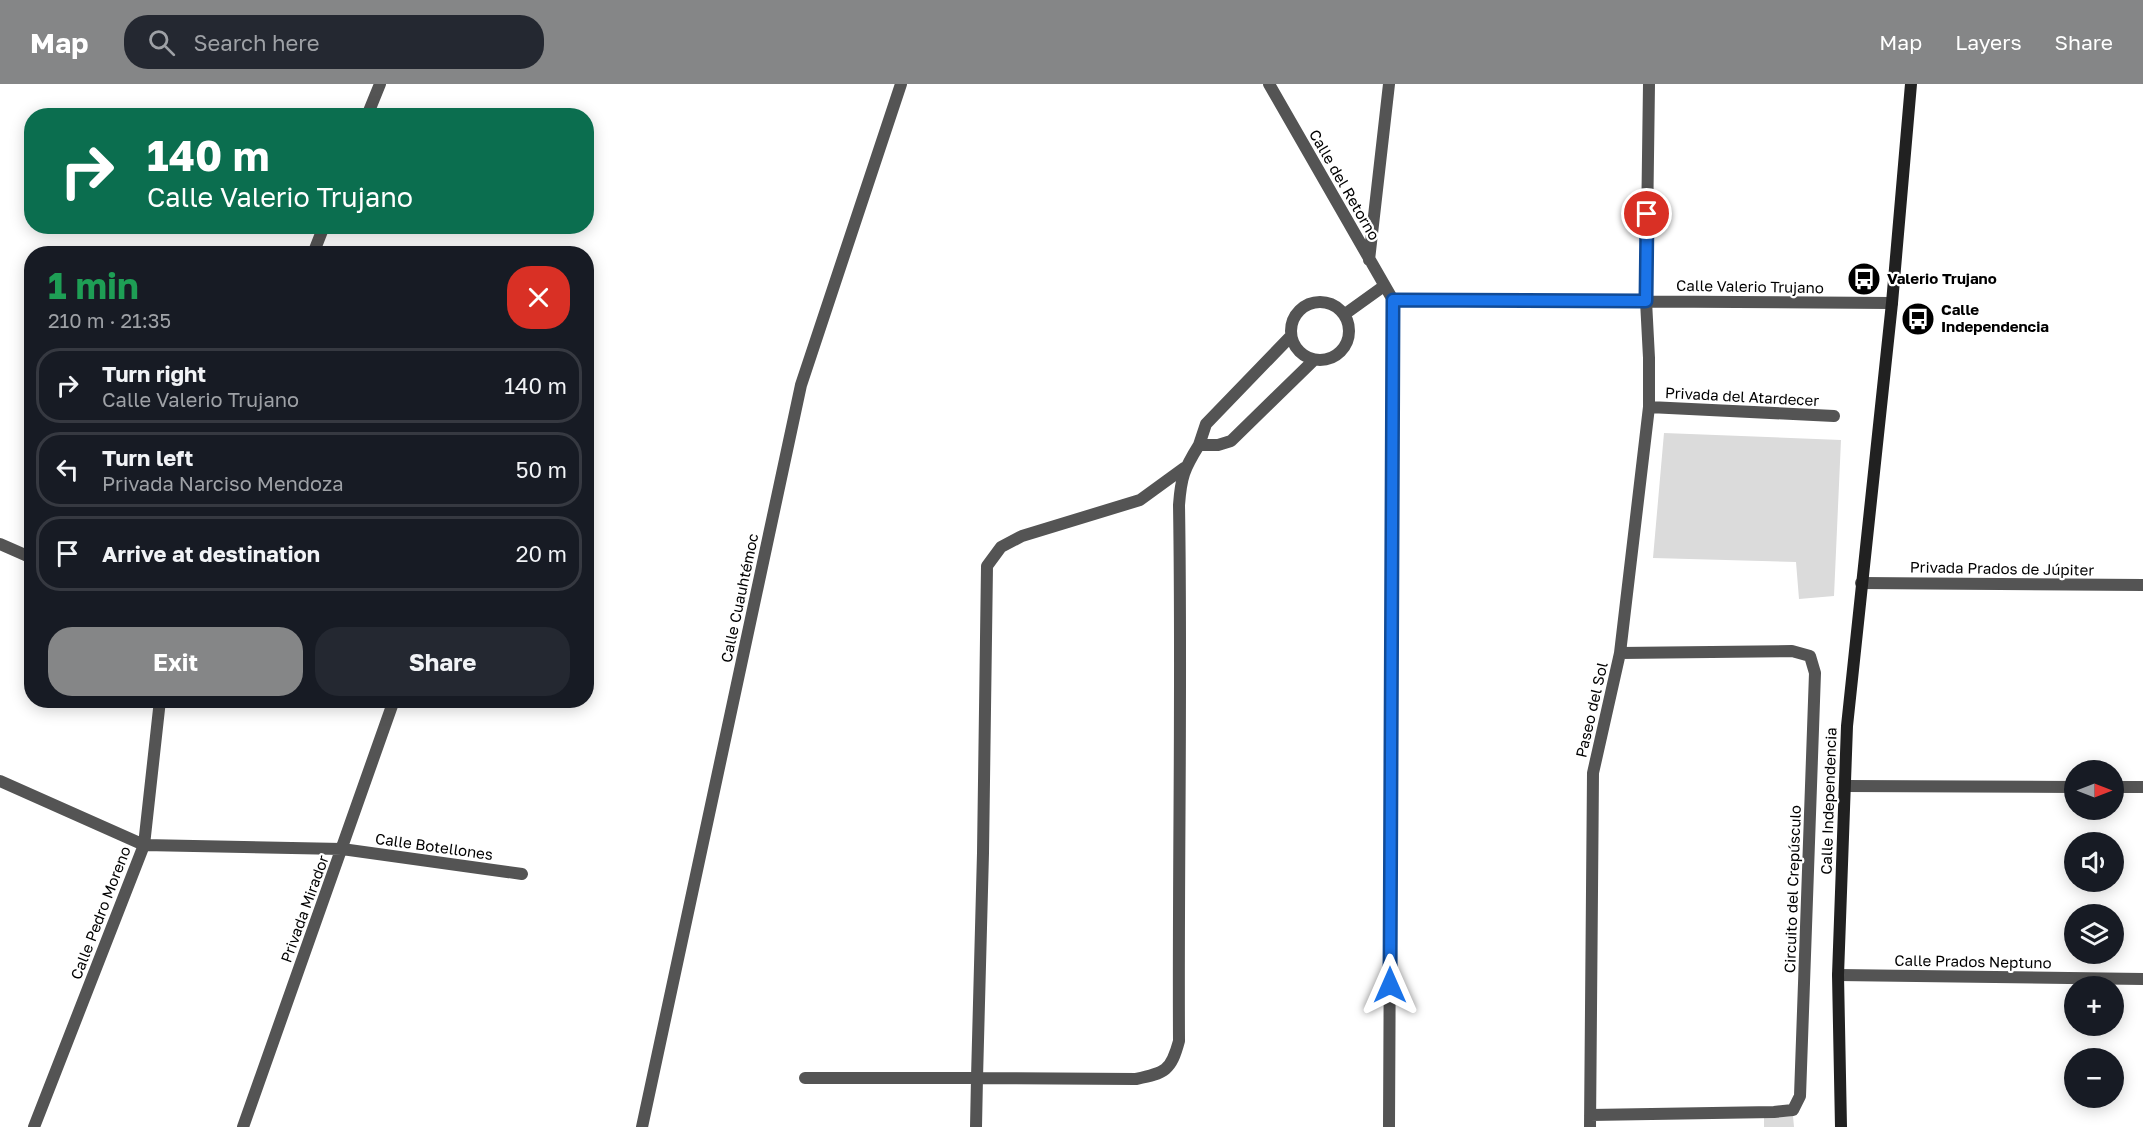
<!DOCTYPE html>
<html lang="en">
<head>
<meta charset="utf-8">
<style>
	:root { --surface:#171b24; --page:#242831; --text:#f1f3f6; --muted:#9ea1a6; --line:#363941; --accent:#858687 }
	body { margin:0; font-family:"Golos Text",sans-serif; background:var(--page); color:var(--text); height:100vh; display:flex; flex-direction:column; font-size:22px; white-space:nowrap }
	* { box-sizing:border-box; margin:0 }
	p { font-size:20px; color:var(--muted) }
	.icon { flex:none; width:33px; height:33px; fill:none; stroke:currentColor; stroke-width:2; stroke-linecap:round; stroke-linejoin:round }
	.map { position:relative; flex:1; overflow:hidden }
	.panel { position:absolute; left:24px; top:162px; width:570px; height:462px; display:flex; flex-direction:column; background:var(--surface); border-radius:24px; box-shadow:0 3px 15px #0003 }
	.panel>* { flex:none }
	.hud { position:absolute; left:24px; top:24px; width:570px; height:126px; border-radius:24px; box-shadow:0 3px 15px #0003; background:#0b6e4f; color:#fff; overflow:hidden }
	.needle { width:39px; rotate:90deg }
	.tools { position:absolute; left:2064px; top:676px; display:grid; gap:12px }
	.tools a { display:grid; place-items:center; width:60px; height:60px; border-radius:50%; background:var(--surface); box-shadow:0 3px 15px #0003; font-size:30px }
	.pin { position:absolute; display:grid; place-items:center; width:51px; height:51px; color:#fff; margin:-26px; border:3px solid #fff; border-radius:50%; box-shadow:0 2px 6px #0007 }
	.me { position:absolute; width:66px; margin:-33px; rotate:0deg; stroke-linejoin:round; filter:drop-shadow(0 0 4px #0008) }
	.turn { display:flex; align-items:center; gap:21px; height:126px; padding:0 24px; font-size:27px }
	.turn .icon { width:78px; height:78px; stroke-width:2.5 }
	.turn b { display:block; font-size:42px; line-height:51px }
	.round { display:grid; place-items:center; flex:none; width:63px; height:63px; border-radius:24px; background:var(--page) }
	.headline { display:flex; align-items:center; justify-content:space-between; height:102px; padding:0 24px }
	h1 { font-size:36px; font-weight:700; line-height:45px; color:#1e9e55 }
	.button { display:flex; gap:12px; margin-top:auto; padding:12px 24px }
	.button a { flex:1; height:69px; border-radius:24px; background:var(--accent); color:#fff; font-size:24px; font-weight:700; line-height:69px; text-align:center }
	.button a+a { background:var(--page); color:var(--text) }
	ul { padding:0; list-style:none }
	li { display:flex; align-items:center; gap:18px; height:75px; margin:0 12px 9px; padding:0 12px; border:3px solid var(--line); border-radius:24px }
	li div { flex:1 }
	li b { display:block; font-size:22px }
	li em { font-style:normal }
	header { display:flex; align-items:center; gap:36px; box-sizing:border-box; height:84px; padding:0 30px; background:var(--accent); color:#fff }
	header strong { font-size:28px }
	nav { display:flex; gap:33px; margin-inline-start:auto; font-size:21px }
	.search { width:420px; height:54px; background:var(--page); display:flex; align-items:center; gap:15px; box-sizing:border-box; padding:0 21px; border-radius:24px; color:var(--muted); font-size:22px }
	.map>svg:first-child { display:block }
	.green { fill:#dbdbdb }
	.lines { fill:none; stroke-linecap:round; stroke-linejoin:round }
	.lane { stroke:#545454; stroke-width:12 }
	.street { stroke:#545454; stroke-width:12 }
	.secondary { stroke:#212121; stroke-width:12 }
	.route-casing { stroke:#114b97; stroke-width:15 }
	.route { stroke:#1a73e8; stroke-width:10 }
	.labels { text-anchor:middle; stroke-width:4.5; stroke-linejoin:round; paint-order:stroke }
	.street-label { font-size:15px; fill:#000; stroke:#fff }
	.poi-label { font-size:15px; font-weight:bold; fill:#000; stroke:#fff; text-anchor:start }
</style>
</head>
<body>
<header>
<strong>Map</strong>
<div class="search"><svg class="icon" aria-label="search" viewBox="0 0 24 24"><circle cx="10" cy="10" r="6"/><path d="M15 15l6 6"/></svg>Search here</div>
<nav><a>Map</a><a>Layers</a><a>Share</a></nav>
</header>
<div class="map">
<svg width="2143" height="1043" viewBox="0 0 2143 1043">
	<rect width="100%" height="100%" fill="#fff"/>
	<path class="green" d="M1664 349 1841 356 1834 512 1799 515 1796 478 1653 474Z
		M1793 1032 1794 1043H1764V1034Z"/>
	<g class="lines">
		<path class="lane" d="M1291 247a29 29 0 1 1 58 0a29 29 0 1 1-58 0Z
			M1345 230 1384 202
			M1291 252 1206 340 1199 361H1218L1231 357 1314 276
			M805 994H977L983 769 987 482 1001 463 1022 452 1140 416 1184 384
			M976 1043 977 994 1136 995C1165 989 1171 987 1179 957 1178 778 1182 600 1179 421 1181 393 1184 385 1199 361"/>
		<path class="street" d="M1269 0 1393 216 1389 1043
			M367 32 380 0
			M313 170 324 142
			M1369 176 1389 0
			M1393 216 1892 219
			M1649 323 1834 332
			M0 460 32 474
			M1861 499 2143 501
			M0 697 144 761 342 765 522 790
			M1845 702 2074 703
			M2114 703H2143
			M1838 891 2143 895
			M1590 1031 1774 1028 1793 1026 1800 1012 1815 589 1810 572 1792 567 1620 569
			M34 1043 144 761 160 616
			M243 1043 394 616
			M642 1043 801 301 901 0
			M1590 1043 1593 689 1620 569 1649 323V274L1646 217 1649 0"/>
		<path class="secondary" d="M1841 1043 1838 891 1847 642 1892 219 1911 0"/>
	</g>
	<g class="lines">
		<g class="route-casing">
			<path id="route" d="M1390 901 1393 216 1646 217 1647 130"/>
		</g>
		<use href="#route" class="route"/>
	</g>
	<defs>
		<g id="bus-disc" transform="scale(1.725)"><circle r="9.5" fill="#000" stroke="#fff"/><path d="M-5-6H5V4H4V6H2V4H-2V6H-4V4H-5ZM-3.5-4V0h7V-4ZM-3.5 1.2v1.5H-2V1.2ZM2 1.2v1.5H3.5V1.2Z" fill="#fff"/></g>
	</defs>
	<g fill-rule="evenodd">
		<use href="#bus-disc" x="1864" y="195"/>
		<use href="#bus-disc" x="1918" y="235"/>
	</g>
	<g class="labels">
		<g class="street-label">
			<text transform="translate(1344 101) rotate(60)" y="5">Calle del Retorno</text>
			<text transform="translate(1750 203) rotate(1)" y="5">Calle Valerio Trujano</text>
			<text transform="translate(1742 313) rotate(3)" y="5">Privada del Atardecer</text>
			<text transform="translate(2002 485) rotate(1)" y="5">Privada Prados de Júpiter</text>
			<text transform="translate(740 514) rotate(-78)" y="5">Calle Cuauhtémoc</text>
			<text transform="translate(1592 626) rotate(-77)" y="5">Paseo del Sol</text>
			<text transform="translate(1829 717) rotate(-88)" y="5">Calle Independencia</text>
			<text transform="translate(434 763) rotate(8)" y="5">Calle Botellones</text>
			<text transform="translate(1793 805) rotate(-88)" y="5">Circuito del Crepúsculo</text>
			<text transform="translate(305 825) rotate(-70)" y="5">Privada Mirador</text>
			<text transform="translate(101 829) rotate(-69)" y="5">Calle Pedro Moreno</text>
			<text transform="translate(1973 878) rotate(1)" y="5">Calle Prados Neptuno</text>
		</g>
		<g class="poi-label">
			<text x="1887" y="200">Valerio Trujano</text>
			<text x="1941" y="231">Calle<tspan x="1941" dy="17">Independencia</tspan></text>
		</g>
	</g>
</svg>
<div class="tools">
<a><svg class="needle" viewBox="-14 -14 28 28"><path d="M0-13l5 13h-10z" fill="#e53935"/><path d="M0 13l5-13h-10z" fill="#9ea1a6"/></svg></a>
<a><svg class="icon" aria-label="sound" viewBox="0 0 24 24"><path d="M4 9h4l5-4v14l-5-4H4zM17 9q2 3 0 6"/></svg></a>
<a><svg class="icon" aria-label="layers" viewBox="0 0 24 24"><path d="M12 4l9 5-9 5-9-5zM3 14l9 5 9-5"/></svg></a>
<a>+</a>
<a>−</a>
</div>
<div class="pin" style="left:1647px;top:130px;background:#d93025"><svg class="icon" aria-label="arrive" viewBox="0 0 24 24"><path d="M6 21V4h12l-3 4 3 4H6"/></svg></div>
<svg class="me" style="left:1390px;top:901px" viewBox="-20 -20 40 40"><path d="M0-17L14 15 0 8-14 15z" fill="#1a73e8" stroke="#fff" stroke-width="4"/></svg>
<div class="hud">
<div class="turn"><svg class="icon" aria-label="right" viewBox="0 0 24 24"><path d="M7 20v-9h11M14 6l5 5-5 5"/></svg><div><b>140 m</b>Calle Valerio Trujano</div></div>
</div>
<section class="panel">
<div class="headline"><div><h1>1 min</h1><p>210 m · 21:35</p></div><a class="round" style="background:#d93025;color:#fff"><svg class="icon" aria-label="close" viewBox="0 0 24 24"><path d="M6 6l12 12M18 6L6 18"/></svg></a></div>
<ul>
<li><svg class="icon" aria-label="right" viewBox="0 0 24 24"><path d="M7 20v-9h11M14 6l5 5-5 5"/></svg><div><b>Turn right</b><p>Calle Valerio Trujano</p></div><em>140 m</em></li>
<li><svg class="icon" aria-label="left" viewBox="0 0 24 24"><path d="M17 20v-9H6M10 6l-5 5 5 5"/></svg><div><b>Turn left</b><p>Privada Narciso Mendoza</p></div><em>50 m</em></li>
<li><svg class="icon" aria-label="arrive" viewBox="0 0 24 24"><path d="M6 21V4h12l-3 4 3 4H6"/></svg><div><b>Arrive at destination</b></div><em>20 m</em></li>
</ul>
<div class="button"><a>Exit</a><a>Share</a></div>
</section>
</div>
</body>
</html>
